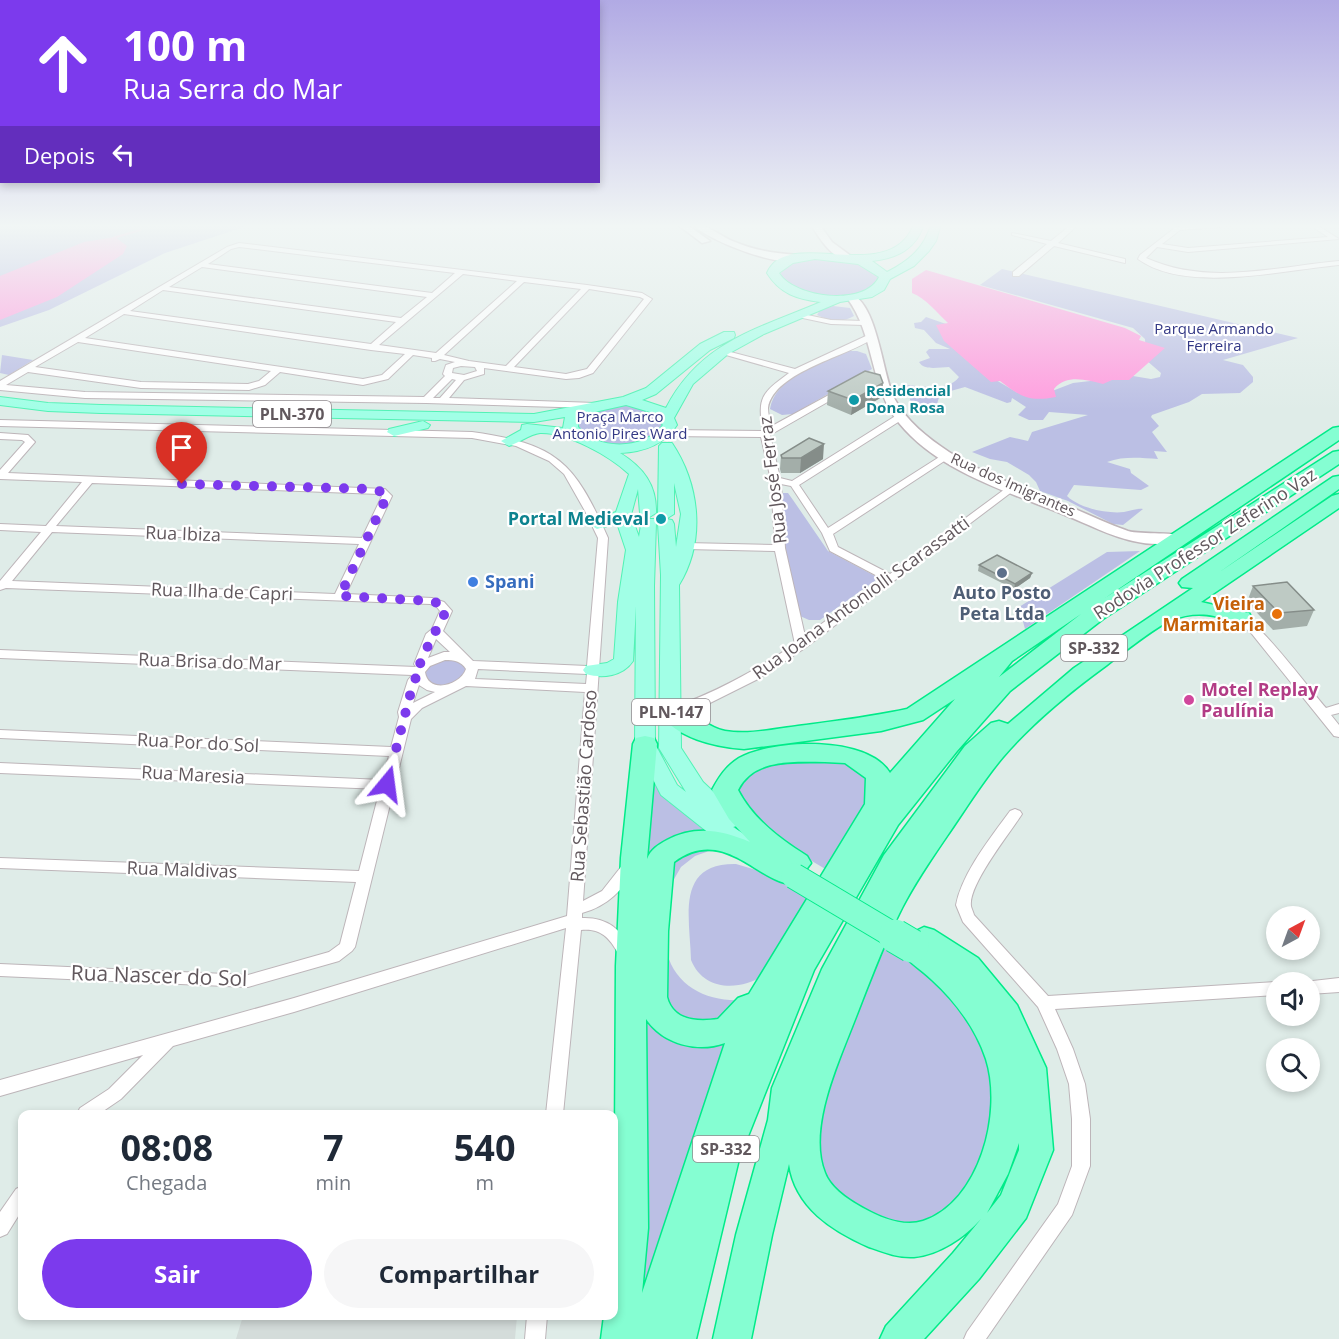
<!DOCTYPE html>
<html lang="pt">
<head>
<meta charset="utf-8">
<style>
	:root { --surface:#fff; --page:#f6f6f7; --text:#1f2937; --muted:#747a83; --accent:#7c3aed }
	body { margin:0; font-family:"Open Sans",sans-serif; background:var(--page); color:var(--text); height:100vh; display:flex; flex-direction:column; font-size:22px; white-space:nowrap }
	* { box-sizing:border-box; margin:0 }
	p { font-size:20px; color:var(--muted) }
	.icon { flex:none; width:33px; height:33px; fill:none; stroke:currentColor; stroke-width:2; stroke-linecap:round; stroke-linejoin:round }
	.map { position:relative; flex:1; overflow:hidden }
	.panel { position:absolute; left:18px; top:1110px; width:600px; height:210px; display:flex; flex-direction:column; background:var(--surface); border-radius:12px; box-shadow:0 3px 9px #0003 }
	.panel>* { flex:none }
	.banner { position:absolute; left:0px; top:0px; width:600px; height:183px; box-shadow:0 3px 9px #0003; background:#7c3aed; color:#fff; overflow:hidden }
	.needle { width:39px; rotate:41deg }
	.buttons { position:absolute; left:1266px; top:906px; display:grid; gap:12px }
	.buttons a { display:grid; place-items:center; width:54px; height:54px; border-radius:50%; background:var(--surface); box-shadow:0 3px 9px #0003; font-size:30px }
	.pin { position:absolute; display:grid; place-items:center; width:51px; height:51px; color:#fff; margin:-62px -26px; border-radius:50% 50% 50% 0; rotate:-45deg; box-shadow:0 0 6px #0007 }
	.pin .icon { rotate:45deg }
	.me { position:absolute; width:66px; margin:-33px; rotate:16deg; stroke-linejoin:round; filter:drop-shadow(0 0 4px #0008) }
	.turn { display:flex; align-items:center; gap:21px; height:126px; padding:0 24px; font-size:27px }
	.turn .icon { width:78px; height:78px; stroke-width:2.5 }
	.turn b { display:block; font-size:42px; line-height:51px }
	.then { display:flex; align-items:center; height:57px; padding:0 24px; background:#0003; gap:12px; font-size:22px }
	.eta { display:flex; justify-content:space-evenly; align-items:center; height:102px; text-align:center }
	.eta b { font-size:36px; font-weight:700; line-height:42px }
	.primary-button { display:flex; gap:12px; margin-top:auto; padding:12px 24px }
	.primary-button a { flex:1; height:69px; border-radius:36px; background:var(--accent); color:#fff; font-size:24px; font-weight:700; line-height:69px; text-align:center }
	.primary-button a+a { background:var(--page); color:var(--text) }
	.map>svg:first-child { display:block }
	.industrial { fill:#d4dcda }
	.green { fill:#bbbfe4 }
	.water { fill:#ff9cde }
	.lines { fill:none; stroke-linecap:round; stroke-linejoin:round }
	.stream { stroke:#ff9cde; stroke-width:2 }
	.street-casing { stroke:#bdb5b9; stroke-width:2 }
	.secondary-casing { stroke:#bfb5ba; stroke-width:3 }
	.primary-casing { stroke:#52f2b5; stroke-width:2 }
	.highway-casing { stroke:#00eb89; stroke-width:3 }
	.street { fill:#fff; fill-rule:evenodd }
	.secondary { fill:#fff; fill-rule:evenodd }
	.primary { fill:#a1ffe6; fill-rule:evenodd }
	.highway { fill:#85fed2; fill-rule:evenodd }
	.highway-bridge-far1-casing { stroke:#00eb89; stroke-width:27; stroke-linecap:butt }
	.highway-bridge-casing { stroke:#00eb89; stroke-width:35; stroke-linecap:butt }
	.highway-bridge-far1 { stroke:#85fed2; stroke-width:25 }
	.highway-bridge { stroke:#85fed2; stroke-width:33 }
	.wall { fill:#a3aea9 }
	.shaded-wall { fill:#858d89 }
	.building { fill:#becac4; stroke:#858d89; stroke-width:1.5 }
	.route { stroke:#7c3aed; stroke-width:10; stroke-dasharray:0 18 }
	.culture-dot { fill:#0f9aa8; stroke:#fff; stroke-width:2 }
	.service-dot { fill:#5c6f8a; stroke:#fff; stroke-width:2 }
	.shop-dot { fill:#3f7fe0; stroke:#fff; stroke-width:2 }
	.food-dot { fill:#e8710a; stroke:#fff; stroke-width:2 }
	.hotel-dot { fill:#d1479c; stroke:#fff; stroke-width:2 }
	.labels { text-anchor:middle; stroke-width:4.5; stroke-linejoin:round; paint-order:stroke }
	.far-park-label { font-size:15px; fill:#333885; stroke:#fff }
	.far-culture-label { font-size:15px; font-weight:bold; fill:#0d838f; stroke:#fff; text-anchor:start }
	.far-street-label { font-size:15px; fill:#61585d; stroke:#fff }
	.shield { fill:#fff; stroke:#908a8e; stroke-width:1.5 }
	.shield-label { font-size:16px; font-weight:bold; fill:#61585d }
	.street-label { font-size:18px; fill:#61585d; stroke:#fff }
	.culture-label { font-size:18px; font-weight:bold; fill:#0d838f; stroke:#fff; text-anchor:end }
	.shop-label { font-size:18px; font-weight:bold; fill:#366cbe; stroke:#fff; text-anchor:start }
	.service-label { font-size:18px; font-weight:bold; fill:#4e5e75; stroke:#fff }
	.food-label { font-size:18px; font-weight:bold; fill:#c56008; stroke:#fff; text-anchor:end }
	.hotel-label { font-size:18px; font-weight:bold; fill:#b23c85; stroke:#fff; text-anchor:start }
	.near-street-label { font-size:21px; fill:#61585d; stroke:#fff }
</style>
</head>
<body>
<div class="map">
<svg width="1339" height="1339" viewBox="0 0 1339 1339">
	<rect width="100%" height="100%" fill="#dfece8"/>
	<path class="industrial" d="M243 1316H517L515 1339H236Z"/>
	<path class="green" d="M0 224H253L165 253 49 310 0 327Z
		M812 259C837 258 859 261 879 276V282C864 302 809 300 789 286 786 284 783 278 780 275 786 263 800 261 812 259Z
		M1002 269 1298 338 1223 360 1243 365 1253 377V382L1240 393 1202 394 1189 402 1152 415 1151 417 1159 426 1152 432 1167 452 1154 451 1158 459C1140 458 1124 456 1107 462L1130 469 1131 473 1149 486 1141 490 1074 485 1067 496C1079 508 1107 514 1124 512 1131 511 1137 508 1143 509L1123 525 1113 524 1068 501 1040 491 1036 482 1029 475 1007 462 990 459 972 452 1010 437 1028 441 1032 432 1088 415 1049 412 1043 420H1029L1018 415 1026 407 1012 398 1011 402 1007 403 965 387 940 394 937 404 930 409 918 410 912 405 905 385C922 386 948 392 959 377L949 367C939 367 924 371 919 362L930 358 926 352 929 349H950L936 343 924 330 915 328 914 323 921 322 926 317 946 324 984 373 1018 393 1039 396 1073 383 1133 376 1151 379 1160 377 1161 373 1146 360 1145 339 1133 328 980 285Z
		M833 306 850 308 854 316C842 323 829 321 817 315L820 310Z
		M847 351H857L866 354 872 369 793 414 782 415 770 409C775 377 821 363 847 351Z
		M2 355 33 360 9 375 0 373Z
		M622 405 652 411 663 422 662 430C629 451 617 448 582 435L577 425C584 408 606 408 622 405Z
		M783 493H788L793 500 828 551 877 577 876 580 820 620H809L800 616 784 544 780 496Z
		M1140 551 1025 629 1019 607 1107 552Z
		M450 659C457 661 464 662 466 670L461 680C447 685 437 689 425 678L427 668 439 660Z
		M827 757 845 761 875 784 832 873 795 851 743 808 737 797 739 779 753 766Z
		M648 768 721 835 712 850 695 856 681 867 669 888 667 953C676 987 708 1002 742 1000L634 1339Z
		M736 864 777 876 813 900C805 915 787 954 777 965 753 990 706 997 691 960 690 918 675 863 736 864Z
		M888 942 963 1000 999 1088 979 1176 933 1222 889 1225 837 1198 810 1153 841 1045Z"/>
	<path class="water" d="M115 237 127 246 123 254 57 297 0 320V276L84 242Z
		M926 270 1125 328 1141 336 1139 340 1165 348 1129 380H1112L1103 384C1086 380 1067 374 1054 389L1056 397C1029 402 1021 397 1000 381L991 382 944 341 936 325 948 323C936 312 927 299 912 293V279Z"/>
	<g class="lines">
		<path class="stream" d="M113 238 140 230"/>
		<g class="street-casing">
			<path id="street" d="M1072 224H1079L1058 243 1125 259V263L1054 246 1019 276H1013V272L1047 244 1012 235V233L1051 241Z
				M1210 224H1235L1232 226 1180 230 1162 244 1188 248 1328 237 1308 224H1315L1339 239 1188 252 1157 247 1146 258C1208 286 1274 267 1339 261V265C1283 270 1186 294 1138 259L1140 255 1176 227Z
				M239 243 587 285 642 293 652 299 593 373 579 378 566 379 484 368V374L464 380 449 398 596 403 597 405 593 408 426 403 85 398 0 390V381L227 247ZM239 247 455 273 432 293 208 264 231 249ZM202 267 427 297 401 318 169 287ZM463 274 517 281 436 353 379 345ZM524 282 581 289 506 366 469 361 444 355ZM589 289 640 297 644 299 587 369 566 374 514 367ZM163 290 396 322 371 344 130 311ZM124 314 371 350 405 354 382 375 363 379 85 338ZM78 342 271 371 259 381 248 384 141 382 35 367ZM413 355 432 358V361H435L440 359 455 362 446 365 443 374 445 376 424 397 85 392 6 385 28 372 141 388 249 390 265 385 280 372 363 385 388 379ZM461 366 475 367 477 371 464 375 452 373 453 368ZM452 379 456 380 440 398H433Z
				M798 313 831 320 864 321 868 323 864 325 831 324 798 317Z
				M868 335 875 337C850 356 774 371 768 408 768 414 770 421 772 426L838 390 845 392 770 435 780 478 792 481 897 415H903V419L799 485 828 528 944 454H950L952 456 833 534 838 547 890 574 1009 486H1015L1017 488 805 648 758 679 706 705 671 716 667 715 665 712 667 709C714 694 754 671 795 644L775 551 686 549 681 546 686 543 775 545 771 480 761 437 667 436 662 433 667 430 763 431C757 397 762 393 789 373L719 353V349L795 369ZM781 484 791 486 822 533 830 551 883 579 805 636 785 548Z
				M0 420 472 432C557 444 574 461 608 538L583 901 602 891 624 863 629 862 634 863 636 867C623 890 608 906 582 913V918C607 917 621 929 632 951L629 955 624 957 619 955C610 938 601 928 581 930L563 1114H546L566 928 294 1012 173 1046 121 1099 99 1114H77L80 1108 109 1089 143 1055 0 1096V1080L294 998 567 916 585 692 466 686 422 708 411 719 355 947 352 951 339 961 248 987 0 976V964L248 975 329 952 340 944 356 882 0 868V858L359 871 380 789 0 773V763L382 780 389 756 0 738V730L391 747 399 717 398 712 408 680 412 675 0 658V650L416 667 414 664 426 634 432 629 440 611 436 606 430 604 6 588 0 590V581L41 532 0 530V524L46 526 82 482 0 479V470L25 442 22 440 0 439V433L28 435 35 442 8 473 385 489 392 496 346 594 432 598 444 602 452 611 443 631 473 661 587 666 598 538 585 511 564 474 549 461 516 446 472 438 0 426ZM92 483 379 494 382 496 362 538 56 526ZM52 532 359 544 335 594 12 581ZM436 639 450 652H444L428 658ZM445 660C454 660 461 661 466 669 460 686 428 694 425 672L430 666ZM478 669 587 674 586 684 475 679ZM419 685 427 690 435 692 413 703Z
				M1241 615C1258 620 1311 691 1326 708L1339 704V713L1331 715 1339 725V737L1334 736 1252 634 1237 620 1235 618 1237 616Z
				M1015 809 1020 811 1022 814C1010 833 968 885 971 906 971 907 974 914 974 915L1048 996 1276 982V995L1055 1009 1073 1049 1085 1084 1090 1119V1166L1072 1215 986 1339H964L967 1332 1058 1204 1072 1166V1119L1069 1084 1057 1049 1038 1007 963 922 956 905C962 873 991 837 1010 811Z
				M1339 978V992L1310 994V982H1304Z
				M22 1186V1210L7 1234 0 1237V1212L16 1189Z
				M527 1316H547L545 1339H525Z"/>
		</g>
		<g class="secondary-casing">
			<path id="secondary" d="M677 224H686L710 241 702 243Z
				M692 224C707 223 721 237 735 242 756 251 779 254 801 255L806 258C787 272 708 241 692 224Z
				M811 224H819L832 242 851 256V260C834 262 818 237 811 224Z
				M852 295C877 304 883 375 894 398 906 421 928 438 949 452 983 474 1023 488 1061 503 1083 512 1105 523 1128 531 1141 535 1179 531 1185 538L1183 541C1167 545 1149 545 1133 541 1109 536 1088 524 1065 515 1009 492 939 472 899 423 869 386 875 335 847 298Z"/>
		</g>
		<g class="primary-casing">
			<path id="primary" d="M914 224H924C916 249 898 258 872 261L887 272 889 271C910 260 925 247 931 224H941L936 241 929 251 914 266 890 279 884 290 872 297 840 302 764 334 728 354 693 384 674 418 677 425C664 445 644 452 620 453 643 467 657 485 656 513L648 518 642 516 640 513 638 489 631 515 639 537 642 519H654L656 523 654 586 655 744 677 785 686 792 659 748 661 575 658 524 666 519 672 520 674 524 676 547 681 514 674 483V514L666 519 658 514 659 446 662 443H672C700 485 706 541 679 585L681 748 703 782 737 814 740 820 737 826 733 827 758 843 761 849 758 855 750 858 742 855 710 834 661 795 635 744 636 606 633 661C623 676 603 679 586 674L583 670 586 666 607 663 614 659 618 602 626 550 617 523 597 529 589 524 591 520 616 512 629 474C610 456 567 432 540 433 530 434 519 443 509 446L501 441 521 430 522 425 527 424 563 428 565 417 534 422 101 413 48 411 0 405V397L48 403 101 405 534 414 623 397 646 388 700 344 724 332H734L735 335 734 338 710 350 656 394 642 400 666 408C700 342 757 329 821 302 797 299 780 294 767 273 787 225 890 288 914 224ZM815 259 858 264 879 277C865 307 794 298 779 273L793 263ZM626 405 653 413 663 425C644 450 598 451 578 427V421L590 413Z
				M423 421 430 425 428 428 394 436 387 432 389 429Z"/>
		</g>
		<g class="highway-casing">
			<path id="highway" d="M1339 427V440L1105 598 1333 452 1339 451V464L1103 619 1010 691 957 751 898 825 814 970 739 1159 696 1339H601L604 1316H614L616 966 621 858 633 744 636 738 645 736 654 738 657 744 647 859C651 849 658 845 667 840 695 825 722 830 750 842L729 819 712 790C719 777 726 766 739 758 773 739 867 735 890 773L955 699 923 720 881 731 744 749C716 747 675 738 659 712L663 707C684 701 703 727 725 731 749 735 774 729 798 726 835 721 871 717 907 709L1333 428ZM1081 614 999 677 1012 661ZM825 762 845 763 866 778 865 804 749 994 738 998 718 1019C698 1022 673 1021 667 997L668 931 674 862C729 821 765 896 804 883L808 876 805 871 811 863 807 856C780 839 753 819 738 790 754 758 794 762 825 762ZM646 1019C663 1044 697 1053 725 1043L642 1293 648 1228Z
				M1339 476V489L1218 573 1332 496 1339 494V508L1201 602 1249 613 1252 618 1249 623C1236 626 1226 619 1214 616 1200 613 1184 615 1172 620 1156 626 1123 653 1107 665 1070 692 1033 722 1003 757 982 782 965 810 947 836 930 861 912 887 899 914 880 952 866 992 850 1032 835 1070 808 1132 825 1173 831 1189 850 1201 865 1209 881 1218 904 1227 923 1221 980 1202 1003 1112 986 1059 976 1029 955 1001 932 980 920 968 905 961 898 946L902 938 924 927 934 930 978 958 1017 1005 1046 1068 1053 1150 1026 1218 979 1279 924 1339H880L886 1326 953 1253 981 1219C965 1237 939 1255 914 1257 898 1258 883 1252 869 1247 832 1231 795 1207 789 1164L772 1235 751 1339H713L736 1235 768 1120 772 1088 822 969 884 855 965 746 991 723 999 721 1008 724 1074 668 1193 588 1182 587 1179 583 1182 579 1333 477ZM1019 1143V1150L1001 1195 987 1213 1008 1174Z"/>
		</g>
		<use href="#street" class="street"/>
		<use href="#secondary" class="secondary"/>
		<use href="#primary" class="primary"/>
		<use href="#highway" class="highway"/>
		<g class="highway-bridge-far1-casing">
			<path id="highway-bridge-far1" d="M794 876 898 938"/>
		</g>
		<g class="highway-bridge-casing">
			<path id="highway-bridge" d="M895 936 912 946"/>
		</g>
		<use href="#highway-bridge-far1" class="highway-bridge-far1"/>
		<use href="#highway-bridge" class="highway-bridge"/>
	</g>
	<path class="wall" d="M828 391 882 397 851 415 827 405Z
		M781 455 823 459 800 473H781L780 469Z
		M979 565 1032 573 1030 578 1014 589 978 571Z
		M1253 586 1314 610 1307 626 1273 630 1247 602Z"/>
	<path class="shaded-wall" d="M883 383 882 397 851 415 853 400Z
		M824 444 823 459 800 473 801 458Z
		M1032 573 1030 578 1014 589 1015 584Z"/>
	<path class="building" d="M865 371 880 375 883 383 853 400 828 391Z
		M809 438 824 444 801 458H782L781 455Z
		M997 555 1032 573 1015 584 979 565Z
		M1287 582 1314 610 1279 613 1253 586Z"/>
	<linearGradient id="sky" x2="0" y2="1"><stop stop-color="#b1aae4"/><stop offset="0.55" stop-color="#f1f6f5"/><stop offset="1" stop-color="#f1f6f5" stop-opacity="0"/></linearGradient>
	<rect width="1339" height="411" fill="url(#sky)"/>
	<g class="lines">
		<path class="route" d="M182 484 372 489 385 493 387 496 340 596 432 601 440 604 446 611C437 629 428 644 420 664L422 666 419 675 414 680 387 784"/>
	</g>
	<g class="culture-dot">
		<circle cx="854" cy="400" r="6"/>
		<circle cx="661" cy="519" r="6"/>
	</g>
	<circle class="service-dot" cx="1002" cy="573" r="6"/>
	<circle class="shop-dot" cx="473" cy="582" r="6"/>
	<circle class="food-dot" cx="1277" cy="614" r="6"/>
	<circle class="hotel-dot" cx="1189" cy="700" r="6"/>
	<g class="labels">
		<g class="far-park-label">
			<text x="1214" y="334">Parque Armando<tspan x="1214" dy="17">Ferreira</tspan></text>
			<text x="620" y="422">Praça Marco<tspan x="620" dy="17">Antonio Pires Ward</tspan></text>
		</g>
		<g class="far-culture-label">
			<text x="866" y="396">Residencial<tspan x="866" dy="17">Dona Rosa</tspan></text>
		</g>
		<g class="far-street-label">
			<text transform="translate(1013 485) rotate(24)" y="5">Rua dos Imigrantes</text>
		</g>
		<g class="shield">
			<rect x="253" y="401" width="78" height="26" rx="4.5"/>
			<rect x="1061" y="635" width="66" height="26" rx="4.5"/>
			<rect x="632" y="699" width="78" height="26" rx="4.5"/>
			<rect x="693" y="1136" width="66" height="26" rx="4.5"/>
		</g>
		<g class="shield-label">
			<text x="292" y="420">PLN-370</text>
			<text x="1094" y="654">SP-332</text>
			<text x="671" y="718">PLN-147</text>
			<text x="726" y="1155">SP-332</text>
		</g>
		<g class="street-label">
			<text transform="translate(773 480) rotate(-97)" y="6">Rua José Ferraz</text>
			<text transform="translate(183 534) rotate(2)" y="6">Rua Ibiza</text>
			<text transform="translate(1205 544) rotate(-33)" y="6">Rodovia Professor Zeferino Vaz</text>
			<text transform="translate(222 592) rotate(2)" y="6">Rua Ilha de Capri</text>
			<text transform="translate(861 598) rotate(-36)" y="6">Rua Joana Antoniolli Scarassatti</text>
			<text transform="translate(210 662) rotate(2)" y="6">Rua Brisa do Mar</text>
			<text transform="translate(198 743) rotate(3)" y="6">Rua Por do Sol</text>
			<text transform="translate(193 775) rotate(3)" y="6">Rua Maresia</text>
			<text transform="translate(584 786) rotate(-86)" y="6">Rua Sebastião Cardoso</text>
			<text transform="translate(182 870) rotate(2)" y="6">Rua Maldivas</text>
		</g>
		<g class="culture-label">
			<text x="649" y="525">Portal Medieval</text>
		</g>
		<g class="shop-label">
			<text x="485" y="588">Spani</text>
		</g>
		<g class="service-label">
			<text x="1002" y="599">Auto Posto<tspan x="1002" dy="21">Peta Ltda</tspan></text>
		</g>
		<g class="food-label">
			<text x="1265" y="610">Vieira<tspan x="1265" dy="21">Marmitaria</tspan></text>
		</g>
		<g class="hotel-label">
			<text x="1201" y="696">Motel Replay<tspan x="1201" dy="21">Paulínia</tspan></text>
		</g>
		<g class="near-street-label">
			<text transform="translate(159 976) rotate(2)" y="7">Rua Nascer do Sol</text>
		</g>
	</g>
</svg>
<div class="buttons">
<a><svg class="needle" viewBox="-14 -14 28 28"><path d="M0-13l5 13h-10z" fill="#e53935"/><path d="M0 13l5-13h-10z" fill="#747a83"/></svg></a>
<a><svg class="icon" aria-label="sound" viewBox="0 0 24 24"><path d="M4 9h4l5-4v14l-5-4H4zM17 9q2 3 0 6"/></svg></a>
<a><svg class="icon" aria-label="search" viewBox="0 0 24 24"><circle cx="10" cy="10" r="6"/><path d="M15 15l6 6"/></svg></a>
</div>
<div class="pin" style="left:182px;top:484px;background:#d93025"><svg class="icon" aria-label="arrive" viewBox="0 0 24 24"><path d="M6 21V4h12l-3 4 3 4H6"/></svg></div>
<svg class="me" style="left:387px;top:784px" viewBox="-20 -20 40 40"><path d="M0-17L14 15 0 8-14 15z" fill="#7c3aed" stroke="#fff" stroke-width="4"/></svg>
<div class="banner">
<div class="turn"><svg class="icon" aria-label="ahead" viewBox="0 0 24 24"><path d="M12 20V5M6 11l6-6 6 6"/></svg><div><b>100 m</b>Rua Serra do Mar</div></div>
<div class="then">Depois<svg class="icon" aria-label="left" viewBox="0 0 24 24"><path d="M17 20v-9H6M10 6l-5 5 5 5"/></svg></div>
</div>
<section class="panel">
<div class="eta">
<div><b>08:08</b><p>Chegada</p></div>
<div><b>7</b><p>min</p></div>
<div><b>540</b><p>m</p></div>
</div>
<div class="primary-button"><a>Sair</a><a>Compartilhar</a></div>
</section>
</div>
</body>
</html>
